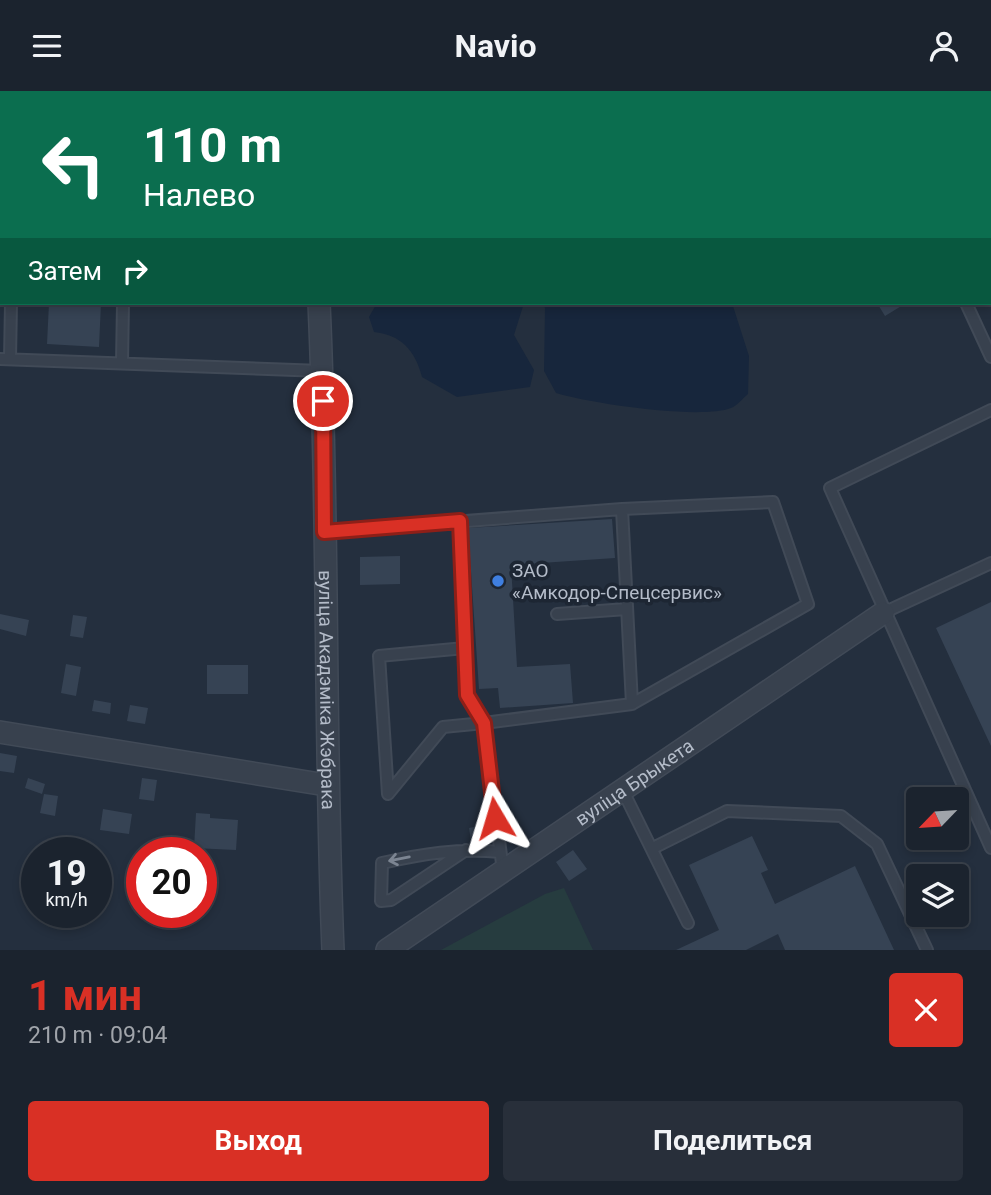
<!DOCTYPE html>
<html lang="ru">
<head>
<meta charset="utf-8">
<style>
	:root { --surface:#1b232e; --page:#282f3a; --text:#f1f3f6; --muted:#a0a4aa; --line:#39404a; --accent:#d93025 }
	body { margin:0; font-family:Roboto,sans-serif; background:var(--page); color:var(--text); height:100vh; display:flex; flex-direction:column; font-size:26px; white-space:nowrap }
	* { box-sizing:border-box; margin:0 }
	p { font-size:23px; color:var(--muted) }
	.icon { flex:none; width:38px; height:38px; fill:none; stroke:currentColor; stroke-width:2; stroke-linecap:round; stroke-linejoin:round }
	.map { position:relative; height:859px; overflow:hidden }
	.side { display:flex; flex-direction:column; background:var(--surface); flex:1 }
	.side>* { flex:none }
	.guide { position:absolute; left:0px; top:0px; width:992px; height:214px; box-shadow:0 4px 10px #0003,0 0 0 2px var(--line); background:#0b6e4f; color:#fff; overflow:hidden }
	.needle { width:46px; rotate:245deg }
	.fabs { position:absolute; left:906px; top:696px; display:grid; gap:14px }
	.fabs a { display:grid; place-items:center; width:63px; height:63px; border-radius:7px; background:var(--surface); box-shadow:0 4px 10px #0003,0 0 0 2px var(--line); font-size:35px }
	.speed { position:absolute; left:21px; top:746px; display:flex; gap:14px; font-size:35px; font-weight:700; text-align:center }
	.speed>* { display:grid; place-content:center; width:91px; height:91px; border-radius:50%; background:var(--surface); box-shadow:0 4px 10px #0003,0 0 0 2px var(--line); line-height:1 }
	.speed small { font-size:18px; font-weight:400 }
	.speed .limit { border:10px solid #d22; background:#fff; color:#111 }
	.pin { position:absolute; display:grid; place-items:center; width:60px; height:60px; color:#fff; margin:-30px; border:4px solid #fff; border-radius:50%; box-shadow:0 2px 7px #0007 }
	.me { position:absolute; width:77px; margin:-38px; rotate:353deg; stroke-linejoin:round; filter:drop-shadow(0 0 5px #0008) }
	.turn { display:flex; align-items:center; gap:24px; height:147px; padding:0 28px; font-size:32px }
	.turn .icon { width:91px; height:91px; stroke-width:2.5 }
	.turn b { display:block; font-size:49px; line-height:60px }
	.then { display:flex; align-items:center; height:66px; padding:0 28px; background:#0003; gap:14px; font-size:26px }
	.round { display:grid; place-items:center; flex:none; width:74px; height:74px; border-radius:7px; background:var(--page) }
	.head { display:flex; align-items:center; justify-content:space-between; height:119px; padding:0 28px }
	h1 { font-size:42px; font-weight:700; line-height:52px; color:var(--accent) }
	.button { display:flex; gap:14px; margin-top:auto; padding:14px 28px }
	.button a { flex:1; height:80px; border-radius:7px; background:var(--accent); color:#fff; font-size:28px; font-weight:700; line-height:80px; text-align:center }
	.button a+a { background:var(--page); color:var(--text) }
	header { display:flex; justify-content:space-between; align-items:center; height:91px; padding:0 28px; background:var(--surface); font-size:32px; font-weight:700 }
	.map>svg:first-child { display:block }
	.green { fill:#263c3f }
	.water { fill:#17263c }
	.building { fill:#364354 }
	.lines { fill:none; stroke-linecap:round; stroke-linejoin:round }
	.lane-casing { stroke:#414a57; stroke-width:14 }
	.street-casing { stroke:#414a57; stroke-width:24 }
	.lane { stroke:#38414e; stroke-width:10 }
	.street { stroke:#38414e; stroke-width:21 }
	.oneway { stroke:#7c8592 }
	.route-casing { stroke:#8d1f18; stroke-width:18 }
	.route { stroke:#d93025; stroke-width:12 }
	.shop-dot { fill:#3f7fe0; stroke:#1d2633; stroke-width:2.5 }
	.labels { text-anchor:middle; stroke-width:7; stroke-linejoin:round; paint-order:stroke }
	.poi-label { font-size:19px; fill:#b4bcc9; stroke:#1d2633; text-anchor:start }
	.street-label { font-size:19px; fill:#b4bcc9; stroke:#1d2633 }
</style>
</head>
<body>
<header><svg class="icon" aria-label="menu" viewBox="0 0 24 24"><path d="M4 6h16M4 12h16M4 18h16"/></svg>Navio<svg class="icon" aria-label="person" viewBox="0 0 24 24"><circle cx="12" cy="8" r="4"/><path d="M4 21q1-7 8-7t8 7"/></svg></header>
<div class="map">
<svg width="991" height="859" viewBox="0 0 991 859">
	<rect width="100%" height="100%" fill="#242f3e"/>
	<path class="green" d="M564 797 593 859H441L545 803Z"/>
	<path class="water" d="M377 212H524L514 244 534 279 530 296 457 306 422 286C415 259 401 244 374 241L369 226Z
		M542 212H732L749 265 748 303C743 307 737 315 731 317 700 329 588 312 556 302L544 280 545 217Z"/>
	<path class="building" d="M49 212H101L99 256 47 253Z
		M877 212H901L903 214 885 225Z
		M612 428 615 467 511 474 517 576 570 573 573 612 500 617 498 597 479 598 468 437Z
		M400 465V493L360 494V466Z
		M991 511V655L936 537Z
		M0 523 29 529 26 545 0 538Z
		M73 524 87 526 83 547 70 545Z
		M66 573 81 576 76 605 61 602Z
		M207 574H248V603H207Z
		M94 609 111 612 110 623 92 620Z
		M130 614 148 617 145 633 127 630Z
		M0 662 17 665 14 682 0 680Z
		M28 687 45 693 42 703 25 697Z
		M142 687 157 689 154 710 139 708Z
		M44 703 58 705 55 725 40 722Z
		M103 718 132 723 129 743 100 739Z
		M196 722 210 723V727L238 729 236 759 194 757Z
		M489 733 491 746 471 750 469 737Z
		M752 745 768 779 761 782 775 813 855 775 894 859H785L778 843 746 859H676L719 839 689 774Z
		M573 759 587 778 569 790 556 771Z"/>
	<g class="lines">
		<g class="lane-casing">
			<path id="lane" d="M871 0 872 2
				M633 2V0
				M0 64 2 66
				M966 212 991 266
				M0 268 322 280
				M10 268 11 212
				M122 272 123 212
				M991 319 830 397 991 757
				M622 418 773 411 808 513 632 613
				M460 430 467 604 484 632 443 636 388 703 379 565 465 557
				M324 441 622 418 632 613 484 632 503 780
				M883 522 991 472
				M557 523 627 518
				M623 700 688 832
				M653 757 727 720 841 725 877 753 927 859
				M466 759 391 809 381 810 382 772C422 763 458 757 500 761"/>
		</g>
		<g class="street-casing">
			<g id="street">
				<path d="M307 0V2"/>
				<path id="s1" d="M319 212C329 427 324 643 333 859"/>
				<path d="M0 641 326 694"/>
				<path id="s2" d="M387 859 883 522"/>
			</g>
		</g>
		<use href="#lane" class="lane"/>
		<use href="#street" class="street"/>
	</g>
	<defs><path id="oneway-shaft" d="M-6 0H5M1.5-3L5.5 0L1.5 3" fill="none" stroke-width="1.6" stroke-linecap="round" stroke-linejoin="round" transform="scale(1.75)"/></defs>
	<use class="oneway" href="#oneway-shaft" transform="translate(399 768) rotate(169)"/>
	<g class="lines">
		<g class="route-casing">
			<path id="route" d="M323 310 324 441 460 430 467 604 484 632 495 727"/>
		</g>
		<use href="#route" class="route"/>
	</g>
	<circle class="shop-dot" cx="498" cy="490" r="7"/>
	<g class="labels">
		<g class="poi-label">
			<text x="512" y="486">ЗАО<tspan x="512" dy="22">«Амкодор-Спецсервис»</tspan></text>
		</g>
		<g class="street-label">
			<text dy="7" stroke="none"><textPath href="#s1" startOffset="387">вуліца Акадэміка Жэбрака</textPath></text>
			<text dy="7" stroke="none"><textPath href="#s2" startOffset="299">вуліца Брыкета</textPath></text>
		</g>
	</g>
</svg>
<div class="fabs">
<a><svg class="needle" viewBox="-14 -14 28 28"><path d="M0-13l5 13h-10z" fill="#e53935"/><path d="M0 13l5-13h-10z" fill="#a0a4aa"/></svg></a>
<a><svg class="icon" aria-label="layers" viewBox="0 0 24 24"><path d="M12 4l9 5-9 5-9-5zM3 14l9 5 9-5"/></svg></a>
</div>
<div class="speed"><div>19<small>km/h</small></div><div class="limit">20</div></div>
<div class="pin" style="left:323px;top:310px;background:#d93025"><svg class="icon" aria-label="arrive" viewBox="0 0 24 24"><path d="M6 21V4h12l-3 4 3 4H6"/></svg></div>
<svg class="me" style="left:495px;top:727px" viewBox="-20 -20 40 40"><path d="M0-17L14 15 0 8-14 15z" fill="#d93025" stroke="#fff" stroke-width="4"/></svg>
<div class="guide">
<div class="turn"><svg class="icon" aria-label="left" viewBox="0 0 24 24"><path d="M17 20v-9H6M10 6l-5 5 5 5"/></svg><div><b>110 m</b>Налево</div></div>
<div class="then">Затем<svg class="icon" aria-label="right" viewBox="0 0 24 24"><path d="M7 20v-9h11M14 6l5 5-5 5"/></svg></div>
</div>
</div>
<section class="side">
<div class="head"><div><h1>1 мин</h1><p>210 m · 09:04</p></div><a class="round" style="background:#d93025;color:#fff"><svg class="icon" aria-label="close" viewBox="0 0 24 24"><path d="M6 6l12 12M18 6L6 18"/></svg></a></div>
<div class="button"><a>Выход</a><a>Поделиться</a></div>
</section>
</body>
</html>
